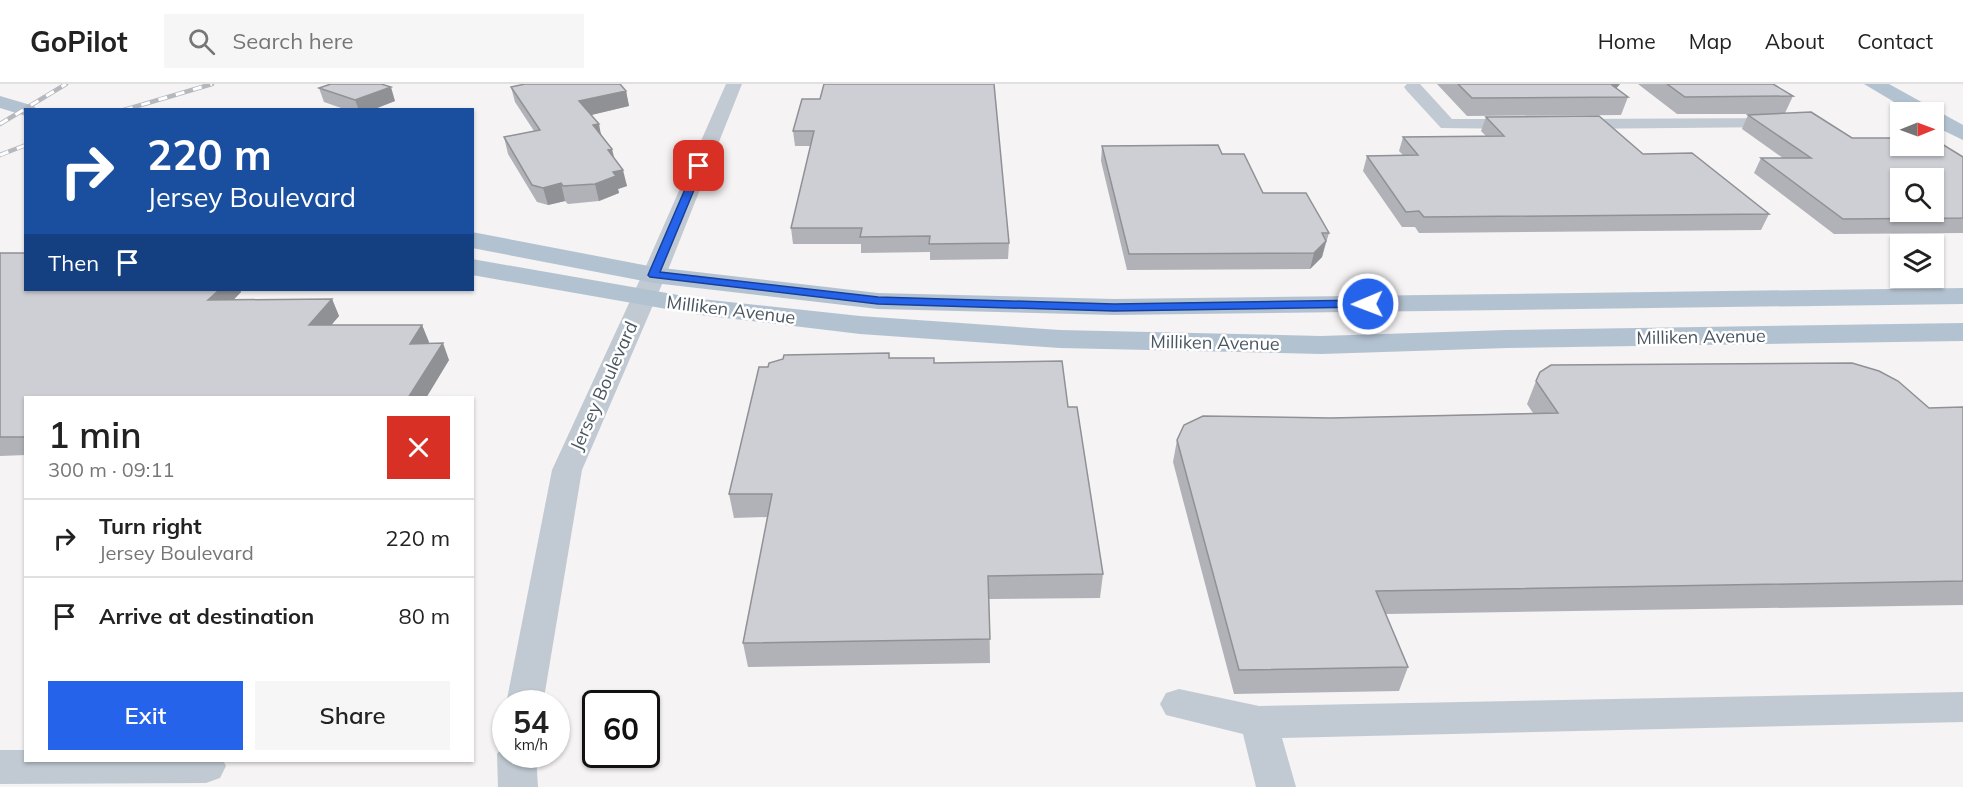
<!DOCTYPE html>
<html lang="en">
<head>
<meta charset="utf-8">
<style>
	:root { --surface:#fff; --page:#f6f6f6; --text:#222; --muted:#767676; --line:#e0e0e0; --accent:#2563eb }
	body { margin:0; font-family:Mulish,sans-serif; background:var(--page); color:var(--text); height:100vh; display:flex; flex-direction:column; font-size:22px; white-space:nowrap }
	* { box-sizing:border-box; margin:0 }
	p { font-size:20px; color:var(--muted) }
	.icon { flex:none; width:33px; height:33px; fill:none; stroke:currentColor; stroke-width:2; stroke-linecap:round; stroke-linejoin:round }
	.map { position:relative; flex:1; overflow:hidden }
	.sheet { position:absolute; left:24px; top:312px; width:450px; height:366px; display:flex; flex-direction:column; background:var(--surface); border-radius:0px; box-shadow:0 2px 4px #0004 }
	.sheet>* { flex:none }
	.top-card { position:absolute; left:24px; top:24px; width:450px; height:183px; border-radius:0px; box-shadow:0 2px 4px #0004; background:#1a4fa0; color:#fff; overflow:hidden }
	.needle { width:39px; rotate:89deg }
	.controls { position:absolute; left:1890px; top:18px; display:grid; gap:12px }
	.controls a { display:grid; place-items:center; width:54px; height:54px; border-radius:0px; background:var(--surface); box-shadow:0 2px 4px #0004; font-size:30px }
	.speed { position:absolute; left:492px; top:606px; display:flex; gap:12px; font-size:30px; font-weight:700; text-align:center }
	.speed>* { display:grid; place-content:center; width:78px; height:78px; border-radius:50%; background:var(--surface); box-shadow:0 2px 4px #0004; line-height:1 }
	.speed small { font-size:15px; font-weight:400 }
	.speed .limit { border:3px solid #111; border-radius:9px; background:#fff; color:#111 }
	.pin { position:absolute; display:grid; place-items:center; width:51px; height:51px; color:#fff; margin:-26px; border-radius:12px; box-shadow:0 3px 9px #0006 }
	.me { position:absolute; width:66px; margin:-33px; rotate:269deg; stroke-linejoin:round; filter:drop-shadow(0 0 4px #0008) }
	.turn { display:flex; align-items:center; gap:21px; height:126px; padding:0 24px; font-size:27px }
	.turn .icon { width:78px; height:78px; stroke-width:2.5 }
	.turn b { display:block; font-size:42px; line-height:51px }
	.then { display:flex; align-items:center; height:57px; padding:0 24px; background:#0003; gap:12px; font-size:22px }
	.round { display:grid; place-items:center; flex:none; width:63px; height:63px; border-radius:0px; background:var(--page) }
	.headline { display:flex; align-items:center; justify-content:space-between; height:102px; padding:0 24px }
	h1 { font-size:36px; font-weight:600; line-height:45px }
	.button { display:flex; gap:12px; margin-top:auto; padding:12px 24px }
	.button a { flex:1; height:69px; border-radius:0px; background:var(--accent); color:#fff; font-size:24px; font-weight:600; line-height:69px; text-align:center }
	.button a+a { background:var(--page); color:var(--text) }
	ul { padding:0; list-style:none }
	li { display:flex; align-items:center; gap:18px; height:78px; padding:0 24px; border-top:2px solid var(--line) }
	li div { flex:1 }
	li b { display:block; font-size:22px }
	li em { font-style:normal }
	header { display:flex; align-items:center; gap:36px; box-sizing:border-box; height:84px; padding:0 30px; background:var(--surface); border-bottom:2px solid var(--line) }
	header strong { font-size:28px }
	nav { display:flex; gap:33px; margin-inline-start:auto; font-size:21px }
	.search { width:420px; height:54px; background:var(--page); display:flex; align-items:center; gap:15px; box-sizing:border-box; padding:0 21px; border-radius:0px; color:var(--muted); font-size:22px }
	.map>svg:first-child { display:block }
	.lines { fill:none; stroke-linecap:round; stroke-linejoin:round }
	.minor { fill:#c1cad2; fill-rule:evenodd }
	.major { fill:#b3c2d1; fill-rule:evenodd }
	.rail-casing { stroke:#b5b8bd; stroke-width:4.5 }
	.rail { stroke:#fff; stroke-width:3; stroke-dasharray:9; stroke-linecap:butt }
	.wall { fill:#b0b2b7 }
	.shaded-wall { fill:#909195 }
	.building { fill:#cdcfd5; stroke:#909195; stroke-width:1.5; fill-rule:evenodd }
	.route { fill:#2563eb; stroke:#184099; stroke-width:1.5 }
	.labels { text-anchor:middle; stroke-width:5; stroke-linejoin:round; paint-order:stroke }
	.street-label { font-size:18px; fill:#4a5661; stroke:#fff }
</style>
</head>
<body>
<header>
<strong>GoPilot</strong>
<div class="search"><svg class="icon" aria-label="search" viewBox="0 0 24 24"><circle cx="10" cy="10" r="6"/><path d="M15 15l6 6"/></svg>Search here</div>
<nav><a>Home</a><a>Map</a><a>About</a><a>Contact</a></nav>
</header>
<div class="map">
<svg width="1963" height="703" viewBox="0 0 1963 703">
	<rect width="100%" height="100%" fill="#f5f3f3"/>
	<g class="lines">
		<path class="minor" d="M726 0H742L666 191 582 386 543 620H506L552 386 642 191Z
			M1407 0H1420L1452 35H1522L1531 40 1522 45 1441 44 1407 7 1404 3Z
			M1783 34 1792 39 1789 43 1571 45 1562 40 1571 35Z
			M1179 605 1259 622 1963 608V638L1282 654 1296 703H1256L1243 650 1166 631 1160 620 1166 609Z
			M506 657V670H536L538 703H498L497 670Z
			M0 666H26V676H223L226 682 220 694 206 699 0 700Z"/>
		<path class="major" d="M1864 0H1889L1963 41V56L1934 42V28H1911Z
			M0 12 34 22 37 26H26V32L0 24Z
			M472 148 654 183 878 209 1114 215 1963 204V220L1114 231 878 225 654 199 472 164Z
			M472 175 701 215 860 232 1060 246 1321 252 1507 246 1963 239V257L1507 264 1321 270 1060 264 860 250 701 231 472 191Z"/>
		<g class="rail-casing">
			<path id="rail" d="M124 26 212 0
				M0 40 66 0
				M0 71 26 61"/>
		</g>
		<use href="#rail" class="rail"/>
	</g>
	<path class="wall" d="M1437 0H1620L1616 4 1628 13 1621 31 1467 32Z
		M1638 0H1773L1793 12 1785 29 1852 54 1963 73V149L1834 150 1754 89 1761 74H1783L1742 45 1748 31 1765 30H1677Z
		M511 3 626 7 629 22 591 31 614 74 627 102 618 105 619 109 599 117 568 120 565 117 548 121 537 118 508 70 504 53 534 47 515 18Z
		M319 4 395 17 372 26H347L324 18Z
		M802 15 1009 159 1008 175 930 176V168L861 169V160H793L791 144 811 62H795L793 47Z
		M1486 33 1643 70 1769 130 1761 146 1419 149 1415 143H1402L1363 87 1367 72 1403 71 1399 67 1403 53 1486 52 1481 47Z
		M1102 62 1222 70 1263 109 1329 149 1322 173 1310 185 1127 186 1101 77Z
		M0 169 26 206H240L241 208 233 216 332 215 339 232 331 241H422L429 259 449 276 426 314H26V371L0 372Z
		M889 274 934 279 1068 323 1103 490 1100 514 989 515 990 579 748 583 743 559 768 433 734 434 729 410Z
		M1536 297 1929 324 1963 323V521L1386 530 1408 583 1399 607 1234 610 1173 378 1177 356 1331 334 1533 329 1527 320Z"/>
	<path class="shaded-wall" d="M1612 0H1620L1609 13Z
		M391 3 395 17 372 26H359L355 16Z
		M626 7 629 22 583 33 579 17Z
		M599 40 602 56 593 41Z
		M612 65 616 81 608 66Z
		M623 86 627 102 618 105 619 109 599 117 595 100 613 88Z
		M561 99 565 117 548 121 543 104Z
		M1326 157 1322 173 1310 185 1314 169Z
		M219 206H240L241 208 217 233 208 216Z
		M332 215 339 232 317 258 309 241Z
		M422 241 429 258 417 277 410 260Z
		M443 259 449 276 426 314H408Z"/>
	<path class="building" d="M331 0H381L391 3 355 16 319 4Z
		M525 0H620L626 7 579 17 599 40 593 41 612 65 608 66 623 86 613 88 616 92 595 100 563 102 561 99 543 104 532 101 504 53 540 46 511 3Z
		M824 0H994L1009 159 929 160 930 152 860 153 862 144H791L814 47H793L802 15H820Z
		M1458 0H1612V1L1628 13 1472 14Z
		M1667 0H1773L1793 12 1685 13Z
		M1811 28 1852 54H1900V62H1934V55L1963 73V134L1843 135 1761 74H1811L1748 31ZM1900 94H1934V128H1900Z
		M1599 32 1643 70 1692 69 1769 130 1424 133 1419 127 1406 128 1367 72 1418 71 1403 53 1504 52 1486 33Z
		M1218 61 1222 70H1244L1263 109H1306L1329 149H1322L1326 157 1314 169 1129 170 1102 62Z
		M0 169H26V206H219L208 216 332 215 309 241H422L410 260 443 259 408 314H26V353H0Z
		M889 269V274H934V279L1062 277 1068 323H1077L1103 490 988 492 990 555 743 559 772 410H729L759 283H768L769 279 783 275 784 271Z
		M1852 279 1879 287 1898 297 1929 324 1963 323V497L1376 507 1408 583 1239 586 1177 356 1184 341 1203 332 1331 334 1558 329 1536 297 1540 288 1551 281Z"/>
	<path class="route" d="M699 80 704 82 660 188 878 213 1114 220 1368 216 1374 220 1368 223 1114 227 878 220 650 193 648 191 695 82Z"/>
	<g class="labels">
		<g class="street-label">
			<text transform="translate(731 226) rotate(7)" y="6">Milliken Avenue</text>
			<text transform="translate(1701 253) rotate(-1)" y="6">Milliken Avenue</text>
			<text transform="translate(1215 259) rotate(1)" y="6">Milliken Avenue</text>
			<text transform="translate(604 302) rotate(-66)" y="6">Jersey Boulevard</text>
		</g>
	</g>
</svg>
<div class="controls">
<a><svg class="needle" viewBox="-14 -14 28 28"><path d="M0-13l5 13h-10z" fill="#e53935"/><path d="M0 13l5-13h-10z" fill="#767676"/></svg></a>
<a><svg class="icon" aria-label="search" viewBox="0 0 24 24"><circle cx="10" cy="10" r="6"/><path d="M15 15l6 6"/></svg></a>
<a><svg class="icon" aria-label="layers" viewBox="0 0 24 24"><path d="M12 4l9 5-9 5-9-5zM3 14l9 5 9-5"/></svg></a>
</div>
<div class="speed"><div>54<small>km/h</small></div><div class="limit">60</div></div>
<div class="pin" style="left:699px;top:82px;background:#d93025"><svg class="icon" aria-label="arrive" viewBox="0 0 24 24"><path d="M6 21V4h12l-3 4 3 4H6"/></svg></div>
<svg class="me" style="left:1368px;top:220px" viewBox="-20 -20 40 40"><circle r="17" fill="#2563eb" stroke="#fff" stroke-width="3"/><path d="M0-11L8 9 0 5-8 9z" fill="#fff"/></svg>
<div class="top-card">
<div class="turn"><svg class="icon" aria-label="right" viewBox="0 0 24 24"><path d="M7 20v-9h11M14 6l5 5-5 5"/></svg><div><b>220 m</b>Jersey Boulevard</div></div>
<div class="then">Then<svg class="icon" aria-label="arrive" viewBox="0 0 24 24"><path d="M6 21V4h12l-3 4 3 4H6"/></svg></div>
</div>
<section class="sheet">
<div class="headline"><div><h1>1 min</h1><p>300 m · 09:11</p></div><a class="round" style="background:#d93025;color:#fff"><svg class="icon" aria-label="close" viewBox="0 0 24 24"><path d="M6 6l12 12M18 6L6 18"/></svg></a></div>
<ul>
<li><svg class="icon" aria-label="right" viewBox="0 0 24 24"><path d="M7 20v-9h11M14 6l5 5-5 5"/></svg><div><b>Turn right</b><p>Jersey Boulevard</p></div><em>220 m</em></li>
<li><svg class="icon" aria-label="arrive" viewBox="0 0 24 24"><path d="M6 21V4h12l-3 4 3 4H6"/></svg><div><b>Arrive at destination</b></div><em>80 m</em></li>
</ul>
<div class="button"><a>Exit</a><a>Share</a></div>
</section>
</div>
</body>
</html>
